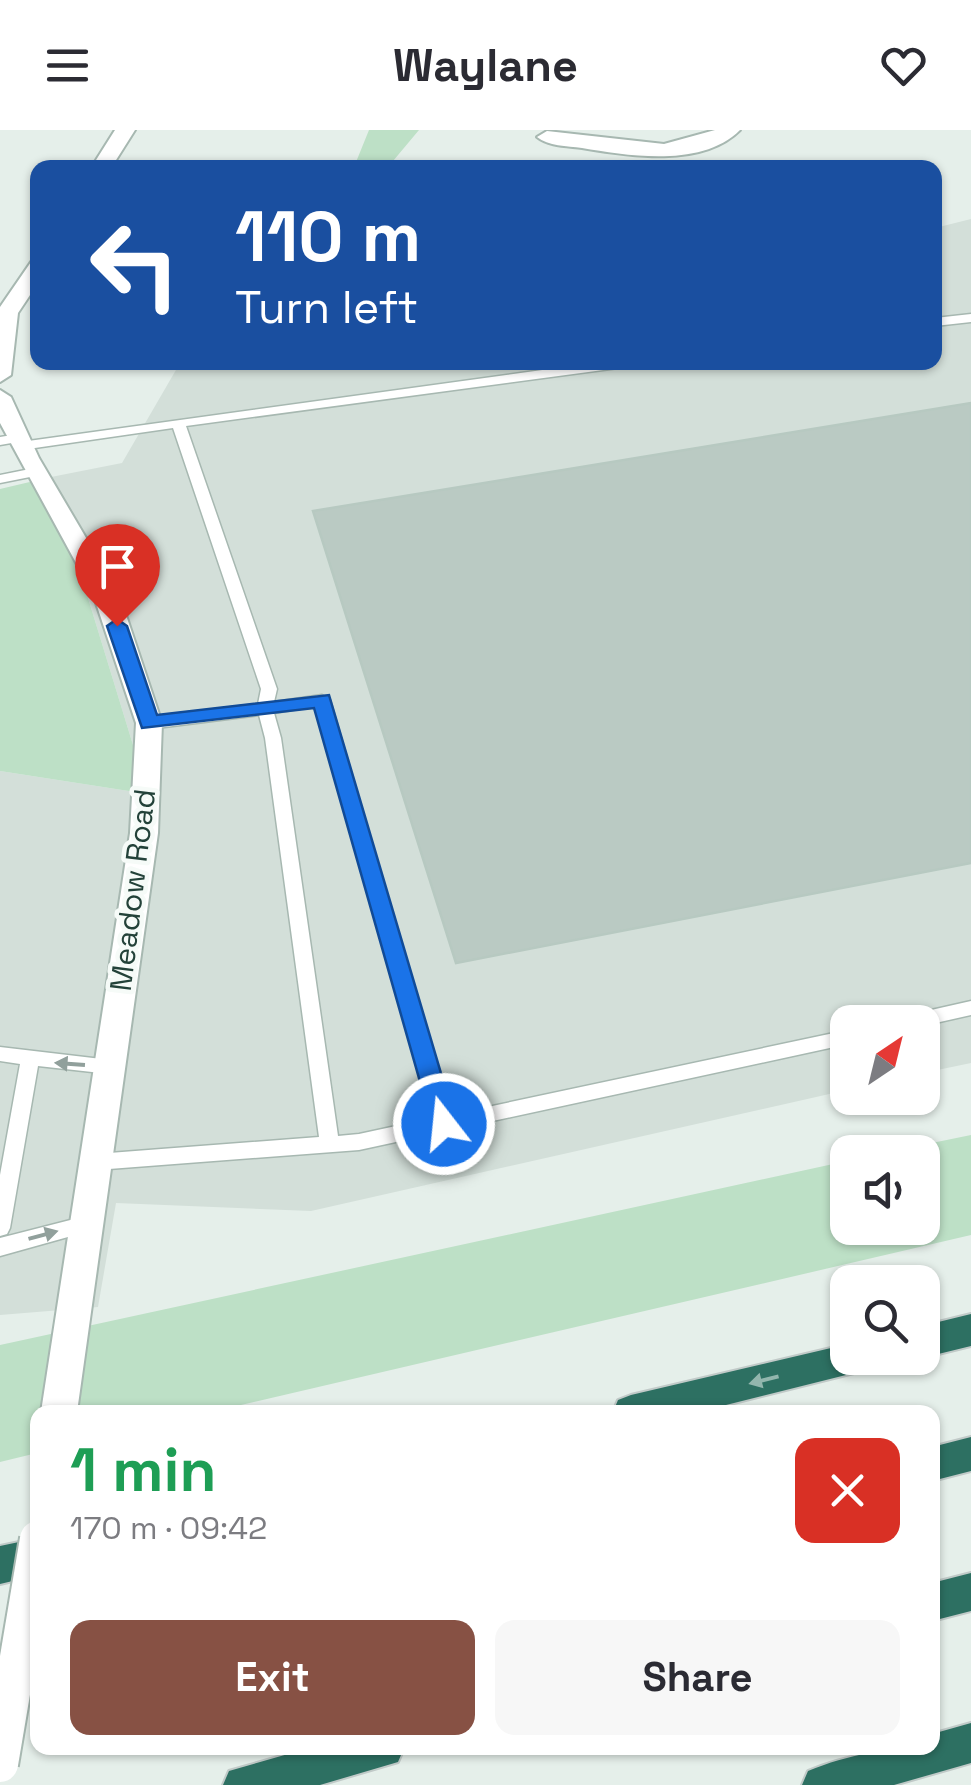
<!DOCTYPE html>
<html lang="en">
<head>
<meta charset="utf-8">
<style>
	:root { --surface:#fff; --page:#f7f7f7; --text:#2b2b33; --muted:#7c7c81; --accent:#875144 }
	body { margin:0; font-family:"Space Grotesk",sans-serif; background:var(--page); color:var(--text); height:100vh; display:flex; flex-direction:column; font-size:38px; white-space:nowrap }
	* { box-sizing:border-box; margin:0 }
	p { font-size:32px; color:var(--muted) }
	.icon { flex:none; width:55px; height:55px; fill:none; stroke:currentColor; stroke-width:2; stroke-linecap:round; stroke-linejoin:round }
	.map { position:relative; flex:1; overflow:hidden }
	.details { position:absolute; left:30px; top:1275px; width:910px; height:350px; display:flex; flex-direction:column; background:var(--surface); border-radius:20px; box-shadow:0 2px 8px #0004 }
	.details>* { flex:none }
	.banner { position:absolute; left:30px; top:30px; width:912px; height:210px; border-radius:20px; box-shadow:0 2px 8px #0004; background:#1a4fa0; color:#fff; overflow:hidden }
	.needle { width:65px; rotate:35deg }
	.buttons { position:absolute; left:830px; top:875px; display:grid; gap:20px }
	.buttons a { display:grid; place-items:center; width:110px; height:110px; border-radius:20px; background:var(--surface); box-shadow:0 2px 8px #0004; font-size:50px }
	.pin { position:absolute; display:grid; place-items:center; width:85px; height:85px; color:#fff; margin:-102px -42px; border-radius:50% 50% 50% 0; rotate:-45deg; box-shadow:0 0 10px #0007 }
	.pin .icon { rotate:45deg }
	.me { position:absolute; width:110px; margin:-55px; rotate:344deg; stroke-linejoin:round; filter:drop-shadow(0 0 8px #0008) }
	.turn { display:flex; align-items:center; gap:35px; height:210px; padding:0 40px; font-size:45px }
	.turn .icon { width:130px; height:130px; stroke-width:2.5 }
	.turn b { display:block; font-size:70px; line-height:85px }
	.round { display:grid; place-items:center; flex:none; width:105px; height:105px; border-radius:20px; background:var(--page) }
	.summary { display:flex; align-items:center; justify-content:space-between; height:170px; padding:0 40px }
	h1 { font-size:60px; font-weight:700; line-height:75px; color:#1e9e55 }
	.action { display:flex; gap:20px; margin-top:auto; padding:20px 40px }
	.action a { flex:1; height:115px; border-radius:20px; background:var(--accent); color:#fff; font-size:40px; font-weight:700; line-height:115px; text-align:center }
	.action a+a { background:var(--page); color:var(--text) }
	header { display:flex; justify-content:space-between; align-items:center; height:130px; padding:0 40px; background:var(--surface); font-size:45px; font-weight:700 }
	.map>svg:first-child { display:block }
	.built { fill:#d3dfd9 }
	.green { fill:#bde0c6 }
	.building { fill:#bacac3; stroke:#b7c9c1; stroke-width:2.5 }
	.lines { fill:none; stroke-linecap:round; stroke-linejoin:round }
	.lane-casing { stroke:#a7b8b1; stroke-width:3 }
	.street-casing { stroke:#a7b8b1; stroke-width:4 }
	.highway-casing { stroke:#c1cac8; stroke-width:4 }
	.lane { fill:#fff; fill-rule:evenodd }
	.street { fill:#fff; fill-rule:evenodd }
	.highway { fill:#2d7062; fill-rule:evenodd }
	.street-bridge-casing { stroke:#a7b8b1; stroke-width:40; stroke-linecap:butt }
	.street-bridge { stroke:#fff; stroke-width:36 }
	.oneway { fill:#91a09c }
	.oneway2 { fill:#92b6ad }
	.route { fill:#1a73e8; stroke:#114b97; stroke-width:2.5 }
	.labels { text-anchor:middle; stroke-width:9; stroke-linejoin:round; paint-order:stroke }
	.street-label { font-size:30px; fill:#234239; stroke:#f6fbf8 }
</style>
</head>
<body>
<header><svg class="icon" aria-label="menu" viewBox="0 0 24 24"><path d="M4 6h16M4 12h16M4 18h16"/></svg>Waylane<svg class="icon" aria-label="heart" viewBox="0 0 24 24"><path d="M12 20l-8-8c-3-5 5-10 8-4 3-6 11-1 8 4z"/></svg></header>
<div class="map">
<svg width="971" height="1655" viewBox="0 0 971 1655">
	<rect width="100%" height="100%" fill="#e5efea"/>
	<path class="built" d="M971 89V933L923 943 922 892H848L847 960 311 1081 116 1073 98 1177 0 1185V641L148 664 51 347 122 333 180 233 935 232V98Z"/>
	<path class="green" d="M369 0H419L388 37H354Z
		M51 347 148 664 0 641V359Z
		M971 1005V1105L211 1282H38L37 1323 0 1332V1215L847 1031 848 1098H922V1022H888Z"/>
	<path class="building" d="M971 273V733L456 833 313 381Z"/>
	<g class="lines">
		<g class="lane-casing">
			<path id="lane" d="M971 184V192L935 196V188Z
				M600 232H639L633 236 186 296 277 559 274 572 322 565 330 570 450 985 848 900V914L359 1020 96 1040 89 1038 86 1032 89 1026 96 1024 319 1007 265 608 259 585 149 599 141 593 149 587 258 574 261 559 173 298 21 320 14 316 21 312ZM316 576 433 988 359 1004 338 1006 281 608 274 583Z
				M18 304 23 305V311L0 315V307Z
				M35 338 42 342 40 345 0 353V345Z
				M971 871V885L922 896V892H900L903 887 909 885Z
				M0 917 110 930 116 932 119 937 116 942 110 944 38 936 10 1098 7 1104 0 1106V1045L20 934 0 931Z
				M86 1086 93 1088 96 1094 93 1100 0 1126V1108Z"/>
		</g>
		<g class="street-casing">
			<path id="street" d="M115 0H135L111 38H91Z
				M715 0H740C702 38 629 26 582 18 567 16 548 16 537 7L547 1 664 14Z
				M38 130V153L18 183 11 245 0 252V177L31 132Z
				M0 260 11 267 39 328 119 464 162 593 158 703 77 1282H41L130 703 136 593 93 464 0 293Z"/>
		</g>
		<g class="highway-casing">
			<path id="highway" d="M971 1184V1216L922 1228H921L922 1196Z
				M848 1214V1228H875L870 1239 698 1282H613L618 1270 631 1265Z
				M971 1307V1341L932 1351V1317Z
				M38 1408V1445L0 1454V1416Z
				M971 1443V1481L932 1491V1453Z
				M971 1593V1633L894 1655H802L808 1641C849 1624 888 1618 932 1618V1604Z
				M309 1618H404L398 1632 320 1655H223L229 1641Z"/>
		</g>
		<use href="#lane" class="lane"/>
		<use href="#street" class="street"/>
		<use href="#highway" class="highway"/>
		<g class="street-bridge-casing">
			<path id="street-bridge" d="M0 1634 38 1409"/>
		</g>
		<use href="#street-bridge" class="street-bridge"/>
	</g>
	<defs><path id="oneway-solid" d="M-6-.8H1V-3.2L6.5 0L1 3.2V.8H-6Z" transform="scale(2.5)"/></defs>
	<g class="oneway">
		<use href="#oneway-solid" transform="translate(70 934) rotate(-176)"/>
		<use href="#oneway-solid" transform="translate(43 1105) rotate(-15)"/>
	</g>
	<use class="oneway2" href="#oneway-solid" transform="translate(764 1250) rotate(166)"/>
	<path class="route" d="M117 489 127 496 157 585 329 565 456 994 453 1002 444 1005 432 994 314 578 142 598 107 496Z"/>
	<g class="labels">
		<g class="street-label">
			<text transform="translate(133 760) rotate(-83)" y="10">Meadow Road</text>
		</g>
	</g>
</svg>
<div class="buttons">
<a><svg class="needle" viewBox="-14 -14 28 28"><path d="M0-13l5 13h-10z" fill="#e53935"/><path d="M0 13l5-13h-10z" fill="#7c7c81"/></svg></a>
<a><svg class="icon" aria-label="sound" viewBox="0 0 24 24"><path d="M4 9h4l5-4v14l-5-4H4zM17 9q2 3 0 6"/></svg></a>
<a><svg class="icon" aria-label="search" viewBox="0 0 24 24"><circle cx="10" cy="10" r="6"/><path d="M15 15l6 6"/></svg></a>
</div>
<div class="pin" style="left:117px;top:496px;background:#d93025"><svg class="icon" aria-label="arrive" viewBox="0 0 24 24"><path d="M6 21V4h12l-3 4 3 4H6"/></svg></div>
<svg class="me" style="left:444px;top:994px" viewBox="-20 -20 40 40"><circle r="17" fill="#1a73e8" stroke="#fff" stroke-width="3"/><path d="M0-11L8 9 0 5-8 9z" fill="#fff"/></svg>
<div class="banner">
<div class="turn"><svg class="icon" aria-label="left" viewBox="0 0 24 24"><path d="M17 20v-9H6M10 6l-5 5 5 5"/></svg><div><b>110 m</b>Turn left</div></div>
</div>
<section class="details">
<div class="summary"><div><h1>1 min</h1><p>170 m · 09:42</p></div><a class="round" style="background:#d93025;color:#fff"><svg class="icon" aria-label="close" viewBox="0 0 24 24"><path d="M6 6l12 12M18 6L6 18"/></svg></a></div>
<div class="action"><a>Exit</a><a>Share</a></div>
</section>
</div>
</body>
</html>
